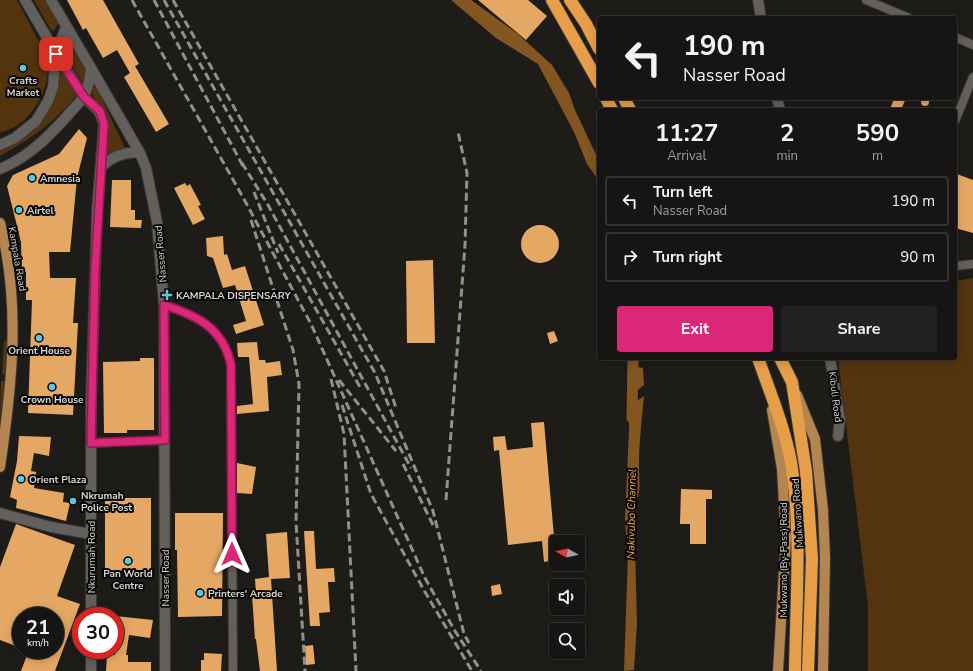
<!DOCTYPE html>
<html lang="en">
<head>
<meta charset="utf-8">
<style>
	:root { --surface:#161513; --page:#232221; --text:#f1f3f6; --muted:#9e9fa0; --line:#353433; --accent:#db2777 }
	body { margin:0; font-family:"Nunito Sans",sans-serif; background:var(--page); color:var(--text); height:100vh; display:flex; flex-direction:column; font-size:15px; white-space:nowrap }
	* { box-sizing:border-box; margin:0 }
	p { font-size:13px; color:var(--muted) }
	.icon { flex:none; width:22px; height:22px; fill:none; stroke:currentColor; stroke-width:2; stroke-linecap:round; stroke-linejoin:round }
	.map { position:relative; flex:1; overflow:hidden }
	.panel { position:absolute; left:597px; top:108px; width:360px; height:252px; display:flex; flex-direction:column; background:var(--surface); border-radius:4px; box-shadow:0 2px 10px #0003,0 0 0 1px var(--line) }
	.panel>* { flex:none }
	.guide { position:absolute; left:597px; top:16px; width:360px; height:84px; border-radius:4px; box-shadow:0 2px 10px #0003,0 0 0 1px var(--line); background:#161513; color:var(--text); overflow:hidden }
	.needle { width:26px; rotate:278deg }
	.controls { position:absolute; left:549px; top:535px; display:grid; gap:8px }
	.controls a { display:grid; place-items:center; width:36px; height:36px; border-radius:4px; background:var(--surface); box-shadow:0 2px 10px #0003,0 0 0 1px var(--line); font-size:20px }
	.speed { position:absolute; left:12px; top:607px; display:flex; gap:8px; font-size:20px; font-weight:700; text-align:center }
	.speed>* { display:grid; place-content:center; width:52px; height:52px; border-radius:50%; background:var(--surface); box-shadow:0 2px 10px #0003,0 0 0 1px var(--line); line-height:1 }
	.speed small { font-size:10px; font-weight:400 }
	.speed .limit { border:6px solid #d22; background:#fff; color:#111 }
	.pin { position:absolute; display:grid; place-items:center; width:34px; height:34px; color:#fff; margin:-17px; border-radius:8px; box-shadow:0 2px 6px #0006 }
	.me { position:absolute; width:44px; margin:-22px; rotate:0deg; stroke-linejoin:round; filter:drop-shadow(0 0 3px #0008) }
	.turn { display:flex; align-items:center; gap:14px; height:84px; padding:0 20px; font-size:18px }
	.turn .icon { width:52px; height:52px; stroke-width:2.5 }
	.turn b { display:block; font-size:28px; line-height:34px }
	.eta { display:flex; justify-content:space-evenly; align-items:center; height:68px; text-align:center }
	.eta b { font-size:24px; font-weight:700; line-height:28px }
	.primary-button { display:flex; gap:8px; margin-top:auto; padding:8px 20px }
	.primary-button a { flex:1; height:46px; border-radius:4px; background:var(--accent); color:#fff; font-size:16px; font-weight:700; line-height:46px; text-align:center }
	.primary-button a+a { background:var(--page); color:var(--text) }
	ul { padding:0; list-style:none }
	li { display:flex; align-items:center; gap:12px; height:50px; margin:0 8px 6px; padding:0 12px; border:2px solid var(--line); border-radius:4px }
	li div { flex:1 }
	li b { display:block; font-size:15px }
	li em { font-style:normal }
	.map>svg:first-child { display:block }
	.green { fill:#53340f }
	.water { fill:#825521 }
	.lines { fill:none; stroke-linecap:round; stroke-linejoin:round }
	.canal { stroke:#825521; stroke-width:11 }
	.building { fill:#e5a764 }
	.street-casing { stroke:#3a3837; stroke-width:10 }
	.secondary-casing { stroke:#3a3837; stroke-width:12 }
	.primary-casing { stroke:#3a3837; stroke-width:12 }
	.highway-casing { stroke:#3a3837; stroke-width:14 }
	.street { stroke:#625f5c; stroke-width:8 }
	.secondary { stroke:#625f5c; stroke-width:10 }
	.primary { stroke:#b28551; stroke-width:10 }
	.highway { stroke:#e79e49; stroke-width:12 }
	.rail { stroke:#92908f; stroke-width:3; stroke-dasharray:8 4; stroke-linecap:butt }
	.route-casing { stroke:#8e194d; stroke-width:10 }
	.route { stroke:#db2777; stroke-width:7 }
	.poi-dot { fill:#59c8e4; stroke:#070706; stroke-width:1.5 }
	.labels { text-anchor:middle; stroke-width:4; stroke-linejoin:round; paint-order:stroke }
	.poi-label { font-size:10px; font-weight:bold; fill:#d7d5d4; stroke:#070706; text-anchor:start }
	.street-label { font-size:10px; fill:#d7d5d4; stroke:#070706 }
	.water-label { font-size:11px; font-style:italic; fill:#fdad51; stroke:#070706 }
</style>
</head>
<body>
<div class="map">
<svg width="973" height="671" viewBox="0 0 973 671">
	<rect width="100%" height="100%" fill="#1e1c19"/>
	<path class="green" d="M0 0H17L48 59C51 88 31 127 0 132Z
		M34 0H47L59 22 54 31 51 30Z
		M68 39 86 69 85 86 65 55 64 42Z
		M61 65 78 94C55 122 31 139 0 156V150L17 142 47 112 59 86Z
		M94 82 131 161 126 158H105L109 121 92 94Z
		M973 278V671H868V606L838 358H955V281Z
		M4 341H9L7 375 2 374Z
		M1 381H7L2 419H0Z"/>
	<path class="water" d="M451 0H471L518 34 552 65 569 93 575 110 599 161V181L587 164 574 132 538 64 496 38Z
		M629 365 643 368 644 385 629 397Z
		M644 396C642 418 639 442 639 465 639 485 642 488 634 508L637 624 634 670 624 671 628 553 625 521 630 406Z"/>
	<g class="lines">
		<path class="canal" d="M632 418 633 358"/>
	</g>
	<path class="building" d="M67 0H103L139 64 135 66 169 124 156 132 124 77 130 73 117 50 103 58 86 28 83 30Z
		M478 0H528L547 16 526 40Z
		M921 102a4 4 0 1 1 8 0a4 4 0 1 1-8 0Z
		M894 98H906L901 110H890Z
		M79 129 87 138 77 178 70 252H49L50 278H76L73 323H78L73 415 28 413 32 300H26V272L22 273 21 242 7 186 13 175 59 154Z
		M957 174 973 180V233L955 228V178Z
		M112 180H131V210H135V220H142L141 228 110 227Z
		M185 183 187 186 190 184 201 205 198 206 205 219 193 225 174 188Z
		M521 244a19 19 0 1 1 38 0a19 19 0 1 1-38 0Z
		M223 236 224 255 227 254 232 270 245 266 264 325 236 334 233 325 246 321 235 285 223 288 213 258 207 256 206 238Z
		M433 260 435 343H407L406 261Z
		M554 331 558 341 550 344 547 333Z
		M257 342 259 360H265L266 363 280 361 282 375 267 377 269 411 237 414V406L253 404 249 357H238L237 343Z
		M140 358H154V430H127V433H104L103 362 140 361Z
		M544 422 556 560 544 562 542 541 508 545 499 450 494 451 493 437 505 436 507 450 533 447 531 423Z
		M19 436 51 437 49 456 34 453 31 471 36 472 34 488 64 493 63 502 70 503 66 521 16 508 17 500 10 497 17 461Z
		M237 463 256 467 252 494 237 493Z
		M681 489 712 490V499H706V544H690V524H680Z
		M105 498H151V570L105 571Z
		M175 513H223L222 616 178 617 177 550H175Z
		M16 524 75 545 57 596 80 604 55 671H21L29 650H55V616H21V648L0 640V567Z
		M304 531H314L316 569 334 568 335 582H328L330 612 319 613 320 626H310Z
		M287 532 290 578 271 579 277 671H260L256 639H255L252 595H256L255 579 269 577 266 534Z
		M500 584 502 594 492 596 491 586Z
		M115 616 153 620 150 638 129 635 126 655H128V662H151V671H106L107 655H115Z
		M313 645 315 664 306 665 305 646Z
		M204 653 222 654 221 671H201V660H204Z"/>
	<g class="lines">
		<g class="street-casing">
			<path id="street" d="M866 0 909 18
				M955 37 973 45
				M955 121 973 77
				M955 266 973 264
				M164 305C198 316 223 328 231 365L233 671
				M91 443 165 440"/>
		</g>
		<g class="secondary-casing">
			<path id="secondary" d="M758 0 761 18
				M66 27 56 53 84 97 99 111 104 124 97 211 91 404V616
				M91 68 140 153 146 168 157 222 164 305 165 671
				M777 98 780 110
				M0 145 15 138 36 121 48 101 53 87 56 53 25 0
				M101 167C111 157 126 151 140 153
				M0 169C36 154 59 125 84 97L89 82 91 68 51 0
				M830 358 840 419 838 436
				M0 513 51 527 91 534
				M91 650V671"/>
		</g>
		<g class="primary-casing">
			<path id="primary" d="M0 223C21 304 12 385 0 467
				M797 395 815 439 823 510 825 558 823 671
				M772 410 782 469 786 538 778 671"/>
		</g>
		<g class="highway-casing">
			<path id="highway" d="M552 0 599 83
				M570 0 586 24 599 49
				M606 98 612 110
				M624 98 630 110
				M758 358C770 392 784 426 791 462 802 530 796 603 795 671
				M780 358 792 382 806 471 812 559 808 671"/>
		</g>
		<use href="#street" class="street"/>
		<use href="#secondary" class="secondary"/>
		<use href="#primary" class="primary"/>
		<use href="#highway" class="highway"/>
		<path class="rail" d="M132 0 245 201 311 324 425 578 455 631 481 671
			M154 0 244 168
			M164 0 375 373 433 511 464 634 469 643
			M173 0 384 371 396 408
			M242 163 268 205 411 468
			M254 192 278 253
			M251 220 293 350 299 384 296 522 305 671
			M279 244 360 387
			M331 379 344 434 356 671
			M339 380 396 451
			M342 405 371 494 425 592 472 671
			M403 464 433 525
			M446 500 465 245 467 173 458 132"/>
	</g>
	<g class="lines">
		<g class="route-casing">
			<path id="route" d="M56 54 84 97 100 111 104 124 95 270 91 443 165 440 164 305C198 316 223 328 231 365L232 554"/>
		</g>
		<use href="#route" class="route"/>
	</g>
	<g class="poi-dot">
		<circle cx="23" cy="68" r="4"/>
		<circle cx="32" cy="178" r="4"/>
		<circle cx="19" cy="210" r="4"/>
		<path d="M165 289h4v4h4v4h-4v4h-4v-4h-4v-4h4z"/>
		<circle cx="39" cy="338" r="4"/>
		<circle cx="52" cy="387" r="4"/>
		<circle cx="21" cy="479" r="4"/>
		<circle cx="73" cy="501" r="4"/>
		<circle cx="128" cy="561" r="4"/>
		<circle cx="200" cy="593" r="4"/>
	</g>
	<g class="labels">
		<g class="poi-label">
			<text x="23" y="84" text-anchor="middle">Crafts<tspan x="23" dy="12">Market</tspan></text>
			<text x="40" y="182">Amnesia</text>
			<text x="27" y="214">Airtel</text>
			<text x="176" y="299">KAMPALA DISPENSARY</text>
			<text x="39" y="354" text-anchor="middle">Orient House</text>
			<text x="52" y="403" text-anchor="middle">Crown House</text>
			<text x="29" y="483">Orient Plaza</text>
			<text x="81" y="499">Nkrumah<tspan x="81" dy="12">Police Post</tspan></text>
			<text x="128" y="577" text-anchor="middle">Pan World<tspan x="128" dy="12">Centre</tspan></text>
			<text x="208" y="597">Printers' Arcade</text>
		</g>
		<g class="street-label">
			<text transform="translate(160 254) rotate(-95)" y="4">Nasser Road</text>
			<text transform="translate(18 259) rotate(80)" y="4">Kampala Road</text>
			<text transform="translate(836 397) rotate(83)" y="4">Kibuli Road</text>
			<text transform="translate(797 513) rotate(-94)" y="4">Mukwano Road</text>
			<text transform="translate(91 557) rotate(-90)" y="4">Nkurumah Road</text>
			<text transform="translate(783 560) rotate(-90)" y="4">Mukwano (By-Pass) Road</text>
			<text transform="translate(165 578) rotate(-90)" y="4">Nasser Road</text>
		</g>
		<g class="water-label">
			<text transform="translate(631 514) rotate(-89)" y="4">Nakivubo Channel</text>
		</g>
	</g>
</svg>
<div class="controls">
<a><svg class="needle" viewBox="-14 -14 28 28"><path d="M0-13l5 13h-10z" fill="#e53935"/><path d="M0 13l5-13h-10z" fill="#9e9fa0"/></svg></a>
<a><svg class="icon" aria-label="sound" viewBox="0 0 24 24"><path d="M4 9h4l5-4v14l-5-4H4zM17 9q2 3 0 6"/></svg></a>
<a><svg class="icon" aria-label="search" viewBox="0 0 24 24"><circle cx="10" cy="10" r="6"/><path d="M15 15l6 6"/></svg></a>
</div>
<div class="speed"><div>21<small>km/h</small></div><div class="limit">30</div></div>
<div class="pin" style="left:56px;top:54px;background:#d93025"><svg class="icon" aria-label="arrive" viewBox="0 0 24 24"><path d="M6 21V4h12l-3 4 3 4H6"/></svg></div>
<svg class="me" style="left:232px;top:554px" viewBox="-20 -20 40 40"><path d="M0-17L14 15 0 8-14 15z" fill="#db2777" stroke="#fff" stroke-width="4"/></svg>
<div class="guide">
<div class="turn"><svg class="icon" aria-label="left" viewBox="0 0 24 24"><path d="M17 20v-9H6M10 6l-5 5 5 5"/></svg><div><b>190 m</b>Nasser Road</div></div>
</div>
<section class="panel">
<div class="eta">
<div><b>11:27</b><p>Arrival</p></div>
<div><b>2</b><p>min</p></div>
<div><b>590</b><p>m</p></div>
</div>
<ul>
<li><svg class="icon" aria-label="left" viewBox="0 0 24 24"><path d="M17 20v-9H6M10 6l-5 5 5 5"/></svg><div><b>Turn left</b><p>Nasser Road</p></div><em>190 m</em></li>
<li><svg class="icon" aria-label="right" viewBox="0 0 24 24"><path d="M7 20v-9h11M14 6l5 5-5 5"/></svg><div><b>Turn right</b></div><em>90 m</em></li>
</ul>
<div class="primary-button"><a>Exit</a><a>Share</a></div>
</section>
</div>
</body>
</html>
